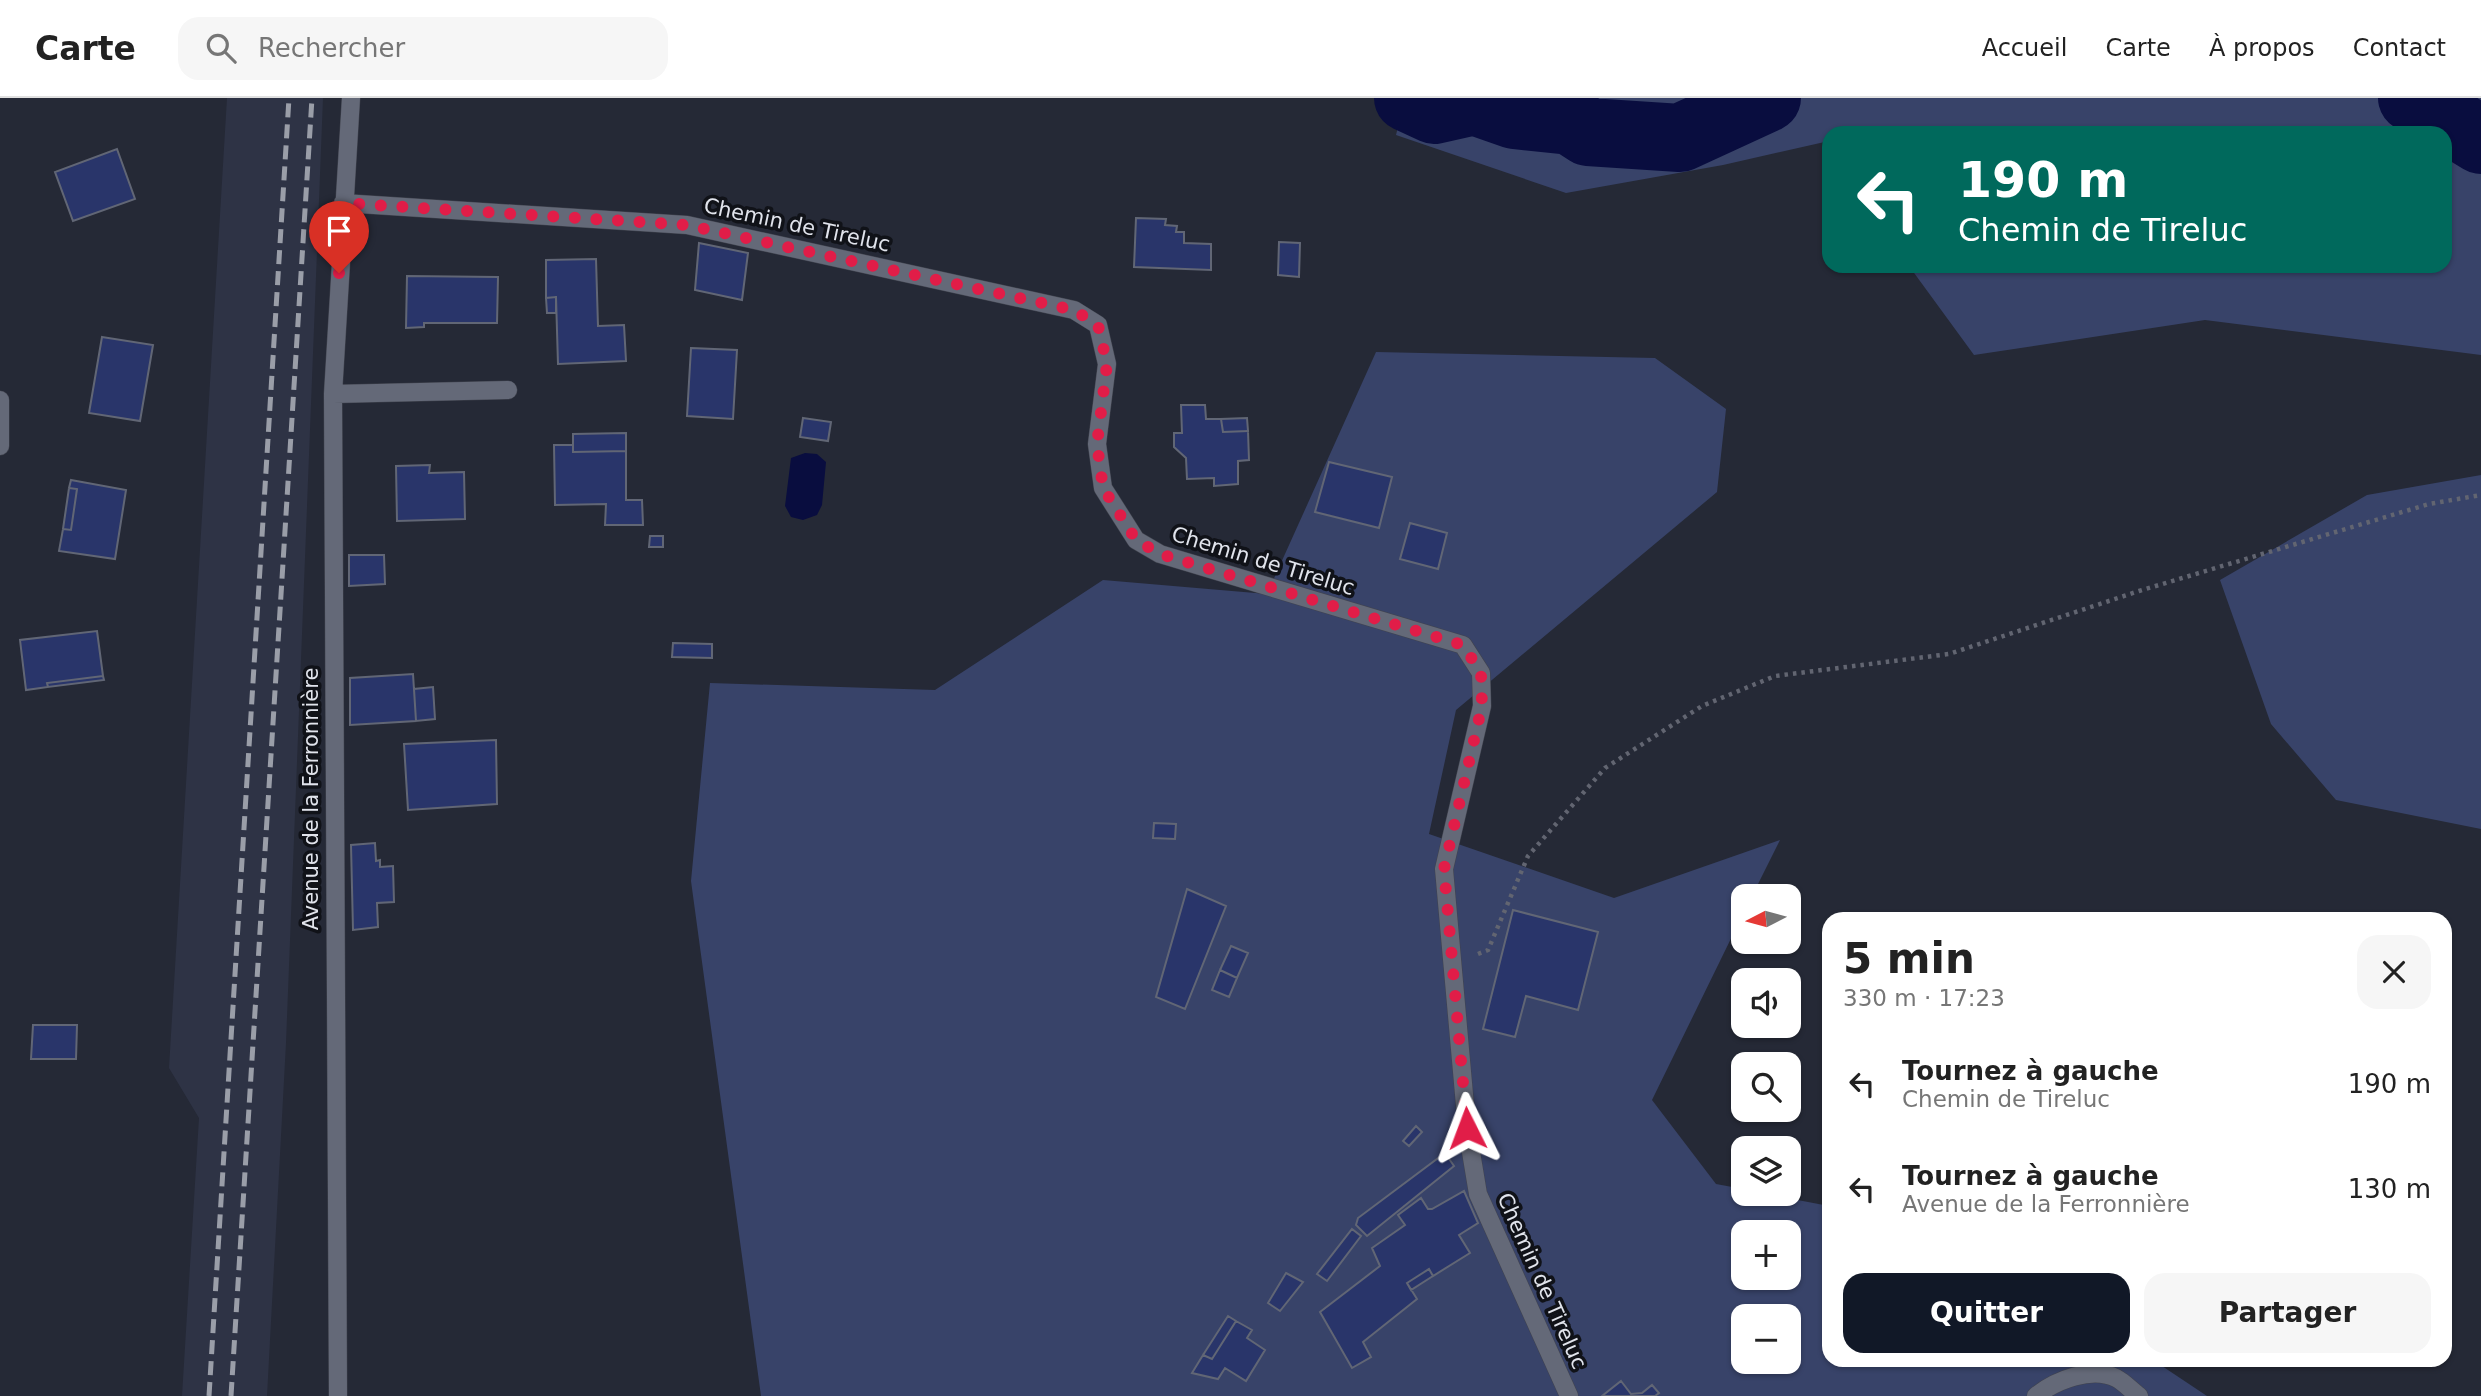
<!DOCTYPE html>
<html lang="fr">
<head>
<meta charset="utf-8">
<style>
	:root { --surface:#fff; --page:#f6f6f6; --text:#222; --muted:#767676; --line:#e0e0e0; --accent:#111827 }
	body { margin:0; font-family:"DejaVu Sans",sans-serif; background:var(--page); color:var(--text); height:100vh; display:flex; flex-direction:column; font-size:26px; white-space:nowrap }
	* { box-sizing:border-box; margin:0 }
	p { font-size:23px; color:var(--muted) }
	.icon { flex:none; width:38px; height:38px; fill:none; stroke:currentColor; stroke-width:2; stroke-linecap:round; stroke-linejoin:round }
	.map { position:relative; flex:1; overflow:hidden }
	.side { position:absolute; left:1822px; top:814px; width:630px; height:455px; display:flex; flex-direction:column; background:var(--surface); border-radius:21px; box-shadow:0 2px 5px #0004 }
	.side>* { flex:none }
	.top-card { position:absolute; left:1822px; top:28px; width:630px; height:147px; border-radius:21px; box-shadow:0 2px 5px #0004; background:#00695c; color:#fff; overflow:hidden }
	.needle { width:46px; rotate:264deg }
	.controls { position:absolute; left:1731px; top:786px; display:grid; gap:14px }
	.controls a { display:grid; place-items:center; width:70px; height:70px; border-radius:14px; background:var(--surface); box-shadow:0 2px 5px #0004; font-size:35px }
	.pin { position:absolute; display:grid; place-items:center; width:60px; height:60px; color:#fff; margin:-72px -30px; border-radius:50% 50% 50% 0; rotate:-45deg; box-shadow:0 0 7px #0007 }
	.pin .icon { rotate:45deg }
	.me { position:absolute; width:77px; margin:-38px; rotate:357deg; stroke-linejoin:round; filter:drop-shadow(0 0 5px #0008) }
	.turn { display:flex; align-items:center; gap:24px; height:147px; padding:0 21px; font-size:32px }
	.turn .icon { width:91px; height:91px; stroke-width:2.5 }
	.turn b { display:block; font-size:49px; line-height:60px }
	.round { display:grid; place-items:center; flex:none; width:74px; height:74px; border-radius:21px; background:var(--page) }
	.overview { display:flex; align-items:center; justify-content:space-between; height:119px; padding:0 21px }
	h1 { font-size:42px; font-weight:700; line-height:52px }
	.action { display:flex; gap:14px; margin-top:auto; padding:14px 21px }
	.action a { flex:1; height:80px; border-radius:21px; background:var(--accent); color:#fff; font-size:28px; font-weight:700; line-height:80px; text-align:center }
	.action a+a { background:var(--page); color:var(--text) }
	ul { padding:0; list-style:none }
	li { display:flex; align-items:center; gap:21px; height:105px; padding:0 21px }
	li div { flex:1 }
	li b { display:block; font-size:26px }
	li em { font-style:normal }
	header { display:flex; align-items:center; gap:42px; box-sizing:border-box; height:98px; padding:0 35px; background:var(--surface); border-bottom:2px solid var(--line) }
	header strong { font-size:33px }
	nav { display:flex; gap:38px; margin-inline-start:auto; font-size:24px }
	.search { width:490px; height:63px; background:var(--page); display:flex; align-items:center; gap:18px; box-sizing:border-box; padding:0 24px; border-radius:21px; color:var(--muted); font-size:26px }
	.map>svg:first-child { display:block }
	.built { fill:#2e3345 }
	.green { fill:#384369; fill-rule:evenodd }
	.water { fill:#090d3f }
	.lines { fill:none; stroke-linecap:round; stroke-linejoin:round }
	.river { stroke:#090d3f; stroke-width:68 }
	.building { fill:#29356a; stroke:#616675; stroke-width:2 }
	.minor-casing { stroke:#41444f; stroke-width:19 }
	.path { stroke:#626571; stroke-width:4.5; stroke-dasharray:3.5 5; stroke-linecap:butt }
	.minor { stroke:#646978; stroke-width:18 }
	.rail { stroke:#9a9ea8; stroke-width:5; stroke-dasharray:14 7; stroke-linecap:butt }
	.route { stroke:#e11d48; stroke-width:12; stroke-dasharray:0 21.6 }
	.labels { text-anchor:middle; stroke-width:7; stroke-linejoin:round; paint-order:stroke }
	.street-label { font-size:21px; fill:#e1e4ec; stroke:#101218 }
</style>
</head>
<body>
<header>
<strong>Carte</strong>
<div class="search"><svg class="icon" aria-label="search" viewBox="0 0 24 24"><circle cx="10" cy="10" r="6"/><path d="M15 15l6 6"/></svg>Rechercher</div>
<nav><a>Accueil</a><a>Carte</a><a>À propos</a><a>Contact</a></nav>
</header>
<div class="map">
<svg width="2481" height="1298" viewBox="0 0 2481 1298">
	<rect width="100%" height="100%" fill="#252936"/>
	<path class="built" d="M227 0H323L286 945 267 1298H182L199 1020 169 970Z"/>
	<path class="green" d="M1405 0H2481V257L2205 222 1974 257 1909 168H2445V35H1829V43L1723 67 1566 95 1396 37Z
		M1376 254 1655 260 1726 311 1717 394 1456 612 1429 736 1614 800 1780 742 1752 798H1743V816L1652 1002 1716 1086 1743 1091V1096H1766L1829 1108V1262H2153L2207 1298H761L691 783 710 585 935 592 1103 482 1267 496ZM1743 1134H1788V1180H1743ZM1743 1218H1788V1264H1743Z
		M2481 377V731L2336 702 2271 626 2220 482 2367 397Z"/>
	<path class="water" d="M805 355 817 356 826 364 822 407 817 417 803 422 791 419 785 408 791 360Z"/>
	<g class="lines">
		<path class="river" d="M1408 0 1434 12 1474 3 1514 17 1571 23 1588 34 1680 40 1767 0
			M2412 0 2481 42"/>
	</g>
	<path class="building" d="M117 51 135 101 73 123 55 74Z
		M1136 120 1166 121 1165 127 1177 128 1176 134H1184V145L1211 146V172L1134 169Z
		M1279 144 1300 145 1299 179 1278 177Z
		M699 145 748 155 742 202 695 192Z
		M596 161 598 228 624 227 626 263 558 266 556 199 546 200V162Z
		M407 178 498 179 497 225H424V229L406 230Z
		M556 199V215H547L546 200Z
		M102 239 153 247 140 323 89 315Z
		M691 250 737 252 733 321 687 318Z
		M1181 307H1205L1206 321H1221L1223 334 1248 333 1249 362 1238 363V386L1214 388V380L1187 381 1186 360 1174 349V335H1182Z
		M803 320 831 324 828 343 800 339Z
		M1247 320 1248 333 1223 334 1221 321Z
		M626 335V353L573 354V336Z
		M554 347H573V354L626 353V402H642L643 427H605L606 406 555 407Z
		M1329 364 1392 379 1379 430 1315 414Z
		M430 367 429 375 464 374 465 421 397 423 396 368Z
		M71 382 126 392 115 461 59 453 63 431 71 432 77 391 69 390Z
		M69 390 77 391 71 432 63 431Z
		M1410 425 1447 435 1438 471 1400 461Z
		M650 438H663V449H649Z
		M349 457H384L385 486 349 488Z
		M97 533 103 578 47 585 48 589 26 592 20 542Z
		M673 545 712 546V560L672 559Z
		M413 576 416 623 350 627V580Z
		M103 578 104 582 48 589 47 585Z
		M433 589 435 621 416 623 414 591Z
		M496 642 497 706 408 712 404 646Z
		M1154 725 1176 726 1175 741 1153 740Z
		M375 745 376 763 380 762V769L393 768 394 804 377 805 378 829 353 832 351 747Z
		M1187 791 1226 808 1185 911 1156 899Z
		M1513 812 1598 834 1578 912 1526 898 1515 939 1483 931Z
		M1231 848 1248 855 1237 880 1220 872Z
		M1220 872 1237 880 1229 899 1212 892Z
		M33 927H77L76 961H31Z
		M1416 1028 1422 1034 1409 1048 1403 1043Z
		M1445 1055 1454 1068 1367 1138 1356 1127 1358 1120Z
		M1464 1093 1478 1125 1459 1137 1470 1155 1433 1178 1429 1171 1407 1185 1417 1201 1363 1244 1371 1259 1352 1270 1320 1214 1380 1168 1372 1150 1405 1127 1398 1117 1421 1100 1428 1111H1432Z
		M1352 1131 1361 1138 1327 1183 1317 1176Z
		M1429 1171 1433 1178 1411 1192 1407 1185Z
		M1286 1175 1303 1184 1280 1213 1268 1205Z
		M1228 1218 1236 1223 1212 1261 1203 1257Z
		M1236 1223 1252 1232 1247 1240 1265 1252 1246 1283 1225 1270 1218 1281 1192 1275 1203 1257 1212 1261Z
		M1621 1283 1631 1296 1642 1295 1652 1287 1659 1295 1655 1298H1602Z"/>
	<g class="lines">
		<g class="minor-casing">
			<path id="minor" d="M343 105 687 127 1074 212 1098 227 1107 266 1097 346 1103 390 1136 442 1160 456 1463 547 1481 575 1482 608 1444 771 1467 1030 1478 1096 1569 1298
				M333 296 508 292
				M0 302V348
				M338 1298 333 296 351 0
				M2036 1298C2056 1282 2092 1268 2116 1280 2124 1284 2132 1293 2139 1298"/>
		</g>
		<path class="path" d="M1478 856 1488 852 1528 758 1605 670 1702 608 1775 578 1949 556 2139 493 2429 406 2481 397"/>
		<use href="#minor" class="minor"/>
		<path class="rail" d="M209 1298 289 0
			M231 1298 312 0"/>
	</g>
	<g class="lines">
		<path class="route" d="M339 175 343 105 687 127 1074 212 1098 227 1107 266 1097 346 1103 390 1136 442 1160 456 1463 547 1481 575 1482 608 1444 771 1467 1030"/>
	</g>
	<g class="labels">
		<g class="street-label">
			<text transform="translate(797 127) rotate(12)" y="7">Chemin de Tireluc</text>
			<text transform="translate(1263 463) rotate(17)" y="7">Chemin de Tireluc</text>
			<text transform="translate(311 701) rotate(-90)" y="7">Avenue de la Ferronnière</text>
			<text transform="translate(1542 1183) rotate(66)" y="7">Chemin de Tireluc</text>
		</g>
	</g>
</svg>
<div class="controls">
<a><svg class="needle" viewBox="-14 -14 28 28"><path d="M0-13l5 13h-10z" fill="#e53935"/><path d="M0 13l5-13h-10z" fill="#767676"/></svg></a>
<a><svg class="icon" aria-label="sound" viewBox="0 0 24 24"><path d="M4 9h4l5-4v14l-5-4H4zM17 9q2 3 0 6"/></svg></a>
<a><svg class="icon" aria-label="search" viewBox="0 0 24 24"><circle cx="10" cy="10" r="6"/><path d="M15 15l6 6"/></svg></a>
<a><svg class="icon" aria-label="layers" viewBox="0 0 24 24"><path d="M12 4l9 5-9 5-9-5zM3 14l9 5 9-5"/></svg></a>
<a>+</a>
<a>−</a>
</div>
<div class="pin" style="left:339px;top:175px;background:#d93025"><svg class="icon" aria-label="arrive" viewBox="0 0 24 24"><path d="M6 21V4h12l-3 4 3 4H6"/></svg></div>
<svg class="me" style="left:1467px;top:1030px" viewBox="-20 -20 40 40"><path d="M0-17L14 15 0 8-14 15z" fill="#e11d48" stroke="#fff" stroke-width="4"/></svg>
<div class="top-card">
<div class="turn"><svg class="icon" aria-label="left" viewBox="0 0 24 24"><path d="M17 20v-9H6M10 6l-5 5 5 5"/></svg><div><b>190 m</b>Chemin de Tireluc</div></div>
</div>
<section class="side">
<div class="overview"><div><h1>5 min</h1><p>330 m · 17:23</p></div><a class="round"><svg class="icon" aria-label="close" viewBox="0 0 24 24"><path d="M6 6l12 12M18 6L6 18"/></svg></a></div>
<ul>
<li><svg class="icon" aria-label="left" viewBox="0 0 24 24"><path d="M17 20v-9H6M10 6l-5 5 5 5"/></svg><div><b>Tournez à gauche</b><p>Chemin de Tireluc</p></div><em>190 m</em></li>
<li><svg class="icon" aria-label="left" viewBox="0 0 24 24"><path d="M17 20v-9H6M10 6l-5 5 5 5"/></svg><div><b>Tournez à gauche</b><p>Avenue de la Ferronnière</p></div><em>130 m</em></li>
</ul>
<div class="action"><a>Quitter</a><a>Partager</a></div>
</section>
</div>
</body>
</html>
